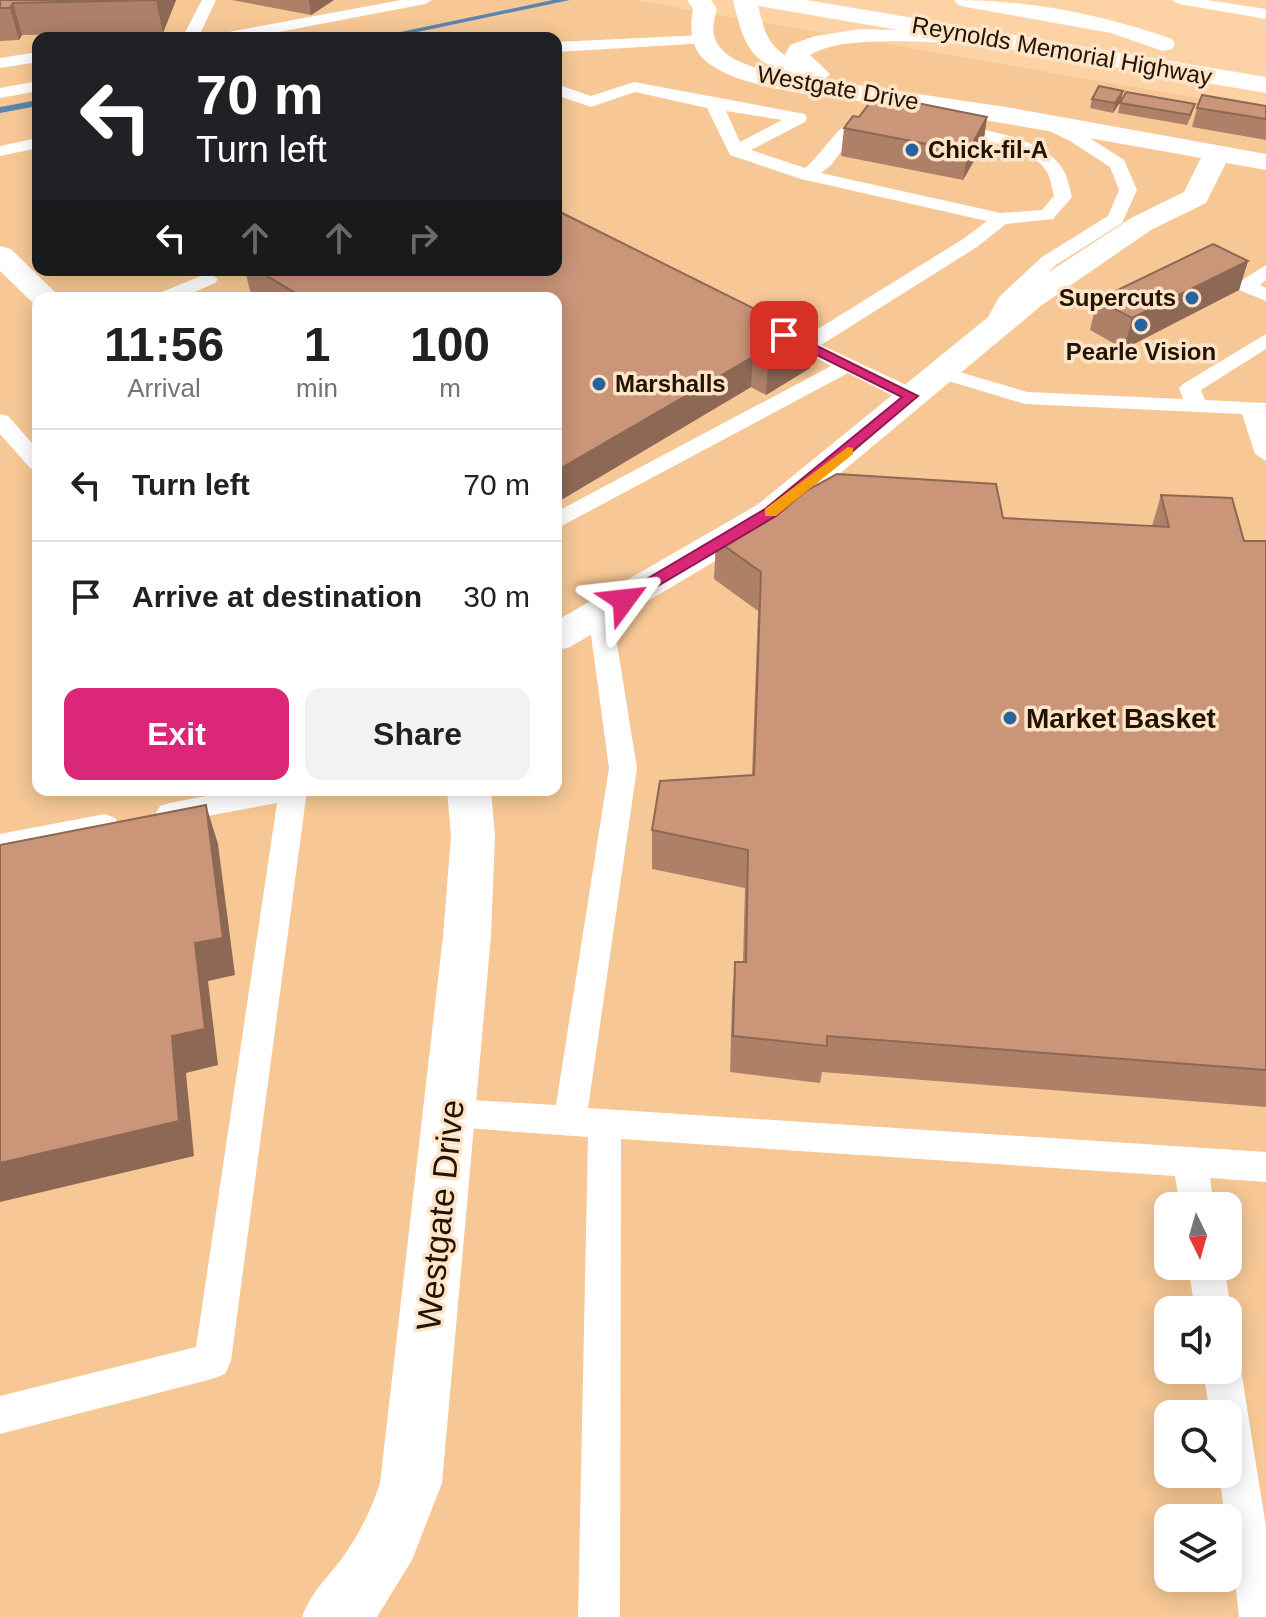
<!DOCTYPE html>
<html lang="en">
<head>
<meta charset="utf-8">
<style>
	:root { --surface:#fff; --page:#f2f2f2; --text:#202124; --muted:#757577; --line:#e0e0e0; --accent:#db2777 }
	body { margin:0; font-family:Arial,sans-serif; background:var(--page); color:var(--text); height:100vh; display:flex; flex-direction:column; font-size:30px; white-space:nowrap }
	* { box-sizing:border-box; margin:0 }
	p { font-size:26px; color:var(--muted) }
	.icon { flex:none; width:44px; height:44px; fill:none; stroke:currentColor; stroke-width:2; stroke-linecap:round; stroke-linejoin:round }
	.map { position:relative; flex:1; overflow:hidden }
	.drawer { position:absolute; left:32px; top:292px; width:530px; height:504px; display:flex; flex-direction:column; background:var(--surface); border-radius:16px; box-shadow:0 4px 20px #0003 }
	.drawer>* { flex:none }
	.top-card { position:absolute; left:32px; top:32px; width:530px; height:244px; border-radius:16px; box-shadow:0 4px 20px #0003; background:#202124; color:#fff; overflow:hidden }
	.needle { width:52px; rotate:175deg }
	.controls { position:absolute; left:1154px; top:1192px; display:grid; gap:16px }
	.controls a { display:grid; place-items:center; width:88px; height:88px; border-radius:16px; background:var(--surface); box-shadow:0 4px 20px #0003; font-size:40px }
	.pin { position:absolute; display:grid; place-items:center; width:68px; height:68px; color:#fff; margin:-34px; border-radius:16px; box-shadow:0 4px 12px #0006 }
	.me { position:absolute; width:88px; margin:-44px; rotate:60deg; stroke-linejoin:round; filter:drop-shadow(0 0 6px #0008) }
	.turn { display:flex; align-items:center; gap:28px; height:168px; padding:0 32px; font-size:36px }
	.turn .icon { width:104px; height:104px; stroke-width:2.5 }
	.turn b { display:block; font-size:56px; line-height:68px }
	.lanes { display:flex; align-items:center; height:76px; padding:0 32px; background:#0003; justify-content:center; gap:40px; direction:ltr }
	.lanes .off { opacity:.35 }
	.eta { display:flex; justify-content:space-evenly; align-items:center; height:136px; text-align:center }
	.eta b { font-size:48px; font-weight:600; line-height:56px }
	.action { display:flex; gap:16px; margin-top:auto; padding:16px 32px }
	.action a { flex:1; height:92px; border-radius:16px; background:var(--accent); color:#fff; font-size:32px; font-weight:600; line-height:92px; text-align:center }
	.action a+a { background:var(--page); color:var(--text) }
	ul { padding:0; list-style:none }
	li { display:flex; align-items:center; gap:24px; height:112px; padding:0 32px; border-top:2px solid var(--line) }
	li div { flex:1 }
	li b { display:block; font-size:30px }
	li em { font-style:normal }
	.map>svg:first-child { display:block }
	.built { fill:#f7c895; fill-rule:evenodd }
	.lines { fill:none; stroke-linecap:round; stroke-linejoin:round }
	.stream { fill:#5985b0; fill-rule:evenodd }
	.lane { fill:#fff; fill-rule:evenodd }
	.street { fill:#fff; fill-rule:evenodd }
	.secondary { fill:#fff; fill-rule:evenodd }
	.wall { fill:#ae8068 }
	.shaded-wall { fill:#8d6855 }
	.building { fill:#ca9579; stroke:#8d6855; stroke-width:2 }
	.route { fill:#db2777; stroke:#8e194d; stroke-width:2 }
	.slow { fill:#f59e0b }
	.poi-dot { fill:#26649b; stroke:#fee4c9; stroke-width:3 }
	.labels { text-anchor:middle; stroke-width:7; stroke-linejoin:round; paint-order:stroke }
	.far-street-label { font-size:24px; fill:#221303; stroke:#fee4c9 }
	.far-poi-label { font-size:24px; font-weight:bold; fill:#221303; stroke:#fee4c9; text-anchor:start }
	.poi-label { font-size:28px; font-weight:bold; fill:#221303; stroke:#fee4c9; text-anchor:start }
	.near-street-label { font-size:34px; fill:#221303; stroke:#fee4c9 }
</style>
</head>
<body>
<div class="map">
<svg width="1266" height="1617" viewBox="0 0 1266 1617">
	<rect width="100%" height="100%" fill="#fdd3a6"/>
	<path class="built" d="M0 0H634L1266 110V1617H0ZM38 38H556V270H38ZM38 298H556V790H38ZM1168 1206H1228V1266H1168ZM1168 1310H1228V1370H1168ZM1168 1414H1228V1474H1168ZM1168 1518H1228V1578H1168Z"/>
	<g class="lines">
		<path class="stream" d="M553 0H570L389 38H372Z
			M38 100V106L0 113V107Z"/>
		<path class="lane" d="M202 0H216L198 38H182Z
			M401 0H432L425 4 247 38H215L223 33Z
			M1172 0H1207L1266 9V19L1179 4Z
			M703 35 708 37V43L556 52V42Z
			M38 52V62L0 68V58Z
			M38 81V91L0 98V88Z
			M634 82 805 114 807 118 805 122 751 150 805 168C825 152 846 108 877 114L879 118 877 122 854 135 831 165 821 173 1001 213 1042 210 1054 196C1052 189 1051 179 1047 172 1031 144 970 139 942 133L940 129 948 124C980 128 1044 138 1062 168 1068 176 1069 187 1072 197L1053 219 1006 224 977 247 821 345 919 391 922 396 919 401H903L848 373 556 529V512L831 366 783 339 793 333 805 337 963 239 987 221 801 179 730 155 707 108 635 92 591 107 556 95V84L591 96ZM726 111 782 120 740 142Z
			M1043 116 1082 133 1124 160 1137 190 1122 223 1056 265 1014 304 997 336H983L980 332 999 297 1042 257 1108 216 1119 190 1110 167 1070 141 1037 125 1035 121 1037 117Z
			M38 138V148L0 156V146Z
			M1266 265V280L1260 285 1266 288V301L1239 290 1236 286 1239 282Z
			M208 273 218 279 215 283 181 298H154L157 294Z
			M1266 334V349L1201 390 1205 400 1266 403V461L1255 454 1242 414 1025 404 932 376 929 372 939 366 1027 392 1183 399 1179 388 1183 384Z
			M0 414 8 416 38 450V470L30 468 0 434Z
			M600 605 609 607 612 613 637 768 588 1108 1266 1152V1182L1210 1178 1214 1206H1180L1175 1176 621 1139 620 1617H578L588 1137 451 1127 439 1123 435 1113 439 1103 451 1099 556 1105 609 768 588 613 591 607Z
			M237 790H307L231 1361 225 1374 212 1379 0 1434V1396L196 1347 277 803 170 823 160 820 156 813 160 806 170 803Z
			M105 814 115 818 119 825 115 832 0 856V834Z
			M1188 1266H1224L1231 1310 1228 1317V1310H1195Z
			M1228 1354 1235 1357 1241 1370 1266 1527V1617H1239L1228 1518H1225L1219 1474H1228V1414H1210L1203 1370H1228Z"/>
		<path class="street" d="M687 0H711L717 9C715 17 712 27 714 35 720 64 768 71 792 75 748 62 743 41 733 0H757C762 22 765 43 785 55L790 45 815 36 861 29 995 33 998 38 995 43 986 45C943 44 845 33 810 55L830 74 824 80 1012 108 1266 154V170L1226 163 1206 203 1151 230 1042 305 783 521 570 647 556 651V621L757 505 1020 291 1131 218 1184 192 1201 158C1102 140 1004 123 905 107 853 99 757 94 714 67 691 53 689 33 693 9Z
			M954 0C1029 0 1102 14 1172 39L1175 44 1172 49 1163 51 1111 33 966 7 958 5Z
			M0 246 11 249 61 298H38V305H35L0 271Z
			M447 790H491L495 836 491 936 442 1483 412 1560 377 1617H302C312 1591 324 1582 340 1561 358 1537 371 1511 380 1483L443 936 451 836Z"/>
		<path class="secondary" d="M752 0H806L1266 77V93L764 7 756 5Z"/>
	</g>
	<path class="wall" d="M0 0H176L163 33 22 35 19 40 0 41Z
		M232 0H334L311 15Z
		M1092 99 1121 101 1113 113 1090 108Z
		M1120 103 1192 114 1187 125 1118 113Z
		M1266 106V140L1192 127 1197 108Z
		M859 117H987L983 145 963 180 841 156 844 128Z
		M1248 261 1239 290 1124 349 1090 330 1097 300Z
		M245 270H556L813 338 810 368 766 395 751 387 556 503V298H260L250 291Z
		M1161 495 1244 541H1266V1107L822 1072 820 1083 730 1072 732 1000 735 962H743L745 888 652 869V830L752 775 758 611 714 579 716 540 1003 518 1152 526Z"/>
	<path class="shaded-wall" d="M156 0H176L163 33Z
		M309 0H334L311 15Z
		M13 3 22 35 19 40 10 8Z
		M1123 91 1121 101 1113 113 1115 103Z
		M987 117 983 145 963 180 968 152Z
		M1248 261 1239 290 1124 349 1132 318Z
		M813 338 810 368 766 395 768 364Z
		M753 357 751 387 556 503V471Z
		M206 805 218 844 235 975 208 981 218 1065 186 1073 194 1156 0 1202V1163L172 1036 195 943Z"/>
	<path class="building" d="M0 0H156L13 3 10 8H0Z
		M1099 86 1123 91 1115 103 1092 99Z
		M1126 92 1195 104 1190 115 1120 103Z
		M1202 95 1266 106V119L1197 108Z
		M882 96 987 117 968 152 844 128 853 116 859 117 874 97Z
		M556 210 813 338 768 364 753 357 556 471V298H304L257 270H556Z
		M1213 244 1248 261 1132 318 1097 300Z
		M837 474 996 484 1003 518 1169 527 1161 495 1232 498 1244 541H1266V1070L827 1036V1046L733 1036 735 962H746L748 850 652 830 660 781 754 775 761 572 716 540Z
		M206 805 223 938 195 943 205 1029 172 1036 179 1121 0 1163V845Z"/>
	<path class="route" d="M780 332H789L918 396 776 516 629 603H618V596L765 509 902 397 780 337Z"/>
	<path class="slow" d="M848 447 853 448V454L776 516H765V509Z"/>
	<g class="poi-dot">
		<circle cx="912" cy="150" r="8"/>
		<circle cx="1192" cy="298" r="8"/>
		<circle cx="1141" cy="325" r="8"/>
		<circle cx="599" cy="384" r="8"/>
		<circle cx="1010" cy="718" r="8"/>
	</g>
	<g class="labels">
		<g class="far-street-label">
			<text transform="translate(1062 51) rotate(10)" y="8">Reynolds Memorial Highway</text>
			<text transform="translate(838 88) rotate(10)" y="8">Westgate Drive</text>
		</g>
		<g class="far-poi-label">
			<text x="928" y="158">Chick-fil-A</text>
			<text x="1176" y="306" text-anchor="end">Supercuts</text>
			<text x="1141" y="360" text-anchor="middle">Pearle Vision</text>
			<text x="615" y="392">Marshalls</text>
		</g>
		<g class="poi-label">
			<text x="1026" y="728">Market Basket</text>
		</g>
		<g class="near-street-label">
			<text transform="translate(440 1215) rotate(-84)" y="12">Westgate Drive</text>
		</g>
	</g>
</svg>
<div class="controls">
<a><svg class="needle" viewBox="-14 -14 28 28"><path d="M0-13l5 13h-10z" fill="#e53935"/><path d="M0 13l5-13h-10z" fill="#757577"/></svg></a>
<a><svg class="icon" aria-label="sound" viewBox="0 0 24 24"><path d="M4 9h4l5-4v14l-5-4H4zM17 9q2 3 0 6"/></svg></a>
<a><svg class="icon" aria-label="search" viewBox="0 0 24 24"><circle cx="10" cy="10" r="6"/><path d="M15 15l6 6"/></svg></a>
<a><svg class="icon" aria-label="layers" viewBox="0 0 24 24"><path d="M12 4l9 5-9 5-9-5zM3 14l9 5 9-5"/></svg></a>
</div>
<div class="pin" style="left:784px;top:335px;background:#d93025"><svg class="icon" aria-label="arrive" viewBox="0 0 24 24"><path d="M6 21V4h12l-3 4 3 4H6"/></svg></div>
<svg class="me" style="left:624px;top:600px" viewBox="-20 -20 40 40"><path d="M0-17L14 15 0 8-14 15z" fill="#db2777" stroke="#fff" stroke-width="4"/></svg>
<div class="top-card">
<div class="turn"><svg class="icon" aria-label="left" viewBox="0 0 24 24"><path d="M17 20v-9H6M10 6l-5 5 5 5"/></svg><div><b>70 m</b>Turn left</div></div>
<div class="lanes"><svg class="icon" aria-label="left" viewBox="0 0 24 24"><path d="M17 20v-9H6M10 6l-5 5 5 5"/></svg><svg class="icon off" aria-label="ahead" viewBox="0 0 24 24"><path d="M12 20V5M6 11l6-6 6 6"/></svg><svg class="icon off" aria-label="ahead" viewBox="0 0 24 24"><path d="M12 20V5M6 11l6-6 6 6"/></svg><svg class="icon off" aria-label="right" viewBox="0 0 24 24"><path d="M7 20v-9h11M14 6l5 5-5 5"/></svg></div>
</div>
<section class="drawer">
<div class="eta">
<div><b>11:56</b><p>Arrival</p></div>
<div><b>1</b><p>min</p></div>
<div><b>100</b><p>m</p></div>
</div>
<ul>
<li><svg class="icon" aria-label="left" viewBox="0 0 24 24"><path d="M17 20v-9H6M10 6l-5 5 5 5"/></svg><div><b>Turn left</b></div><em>70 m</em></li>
<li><svg class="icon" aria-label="arrive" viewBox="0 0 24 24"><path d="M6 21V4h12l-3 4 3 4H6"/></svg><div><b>Arrive at destination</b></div><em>30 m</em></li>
</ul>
<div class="action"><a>Exit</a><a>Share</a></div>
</section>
</div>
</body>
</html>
